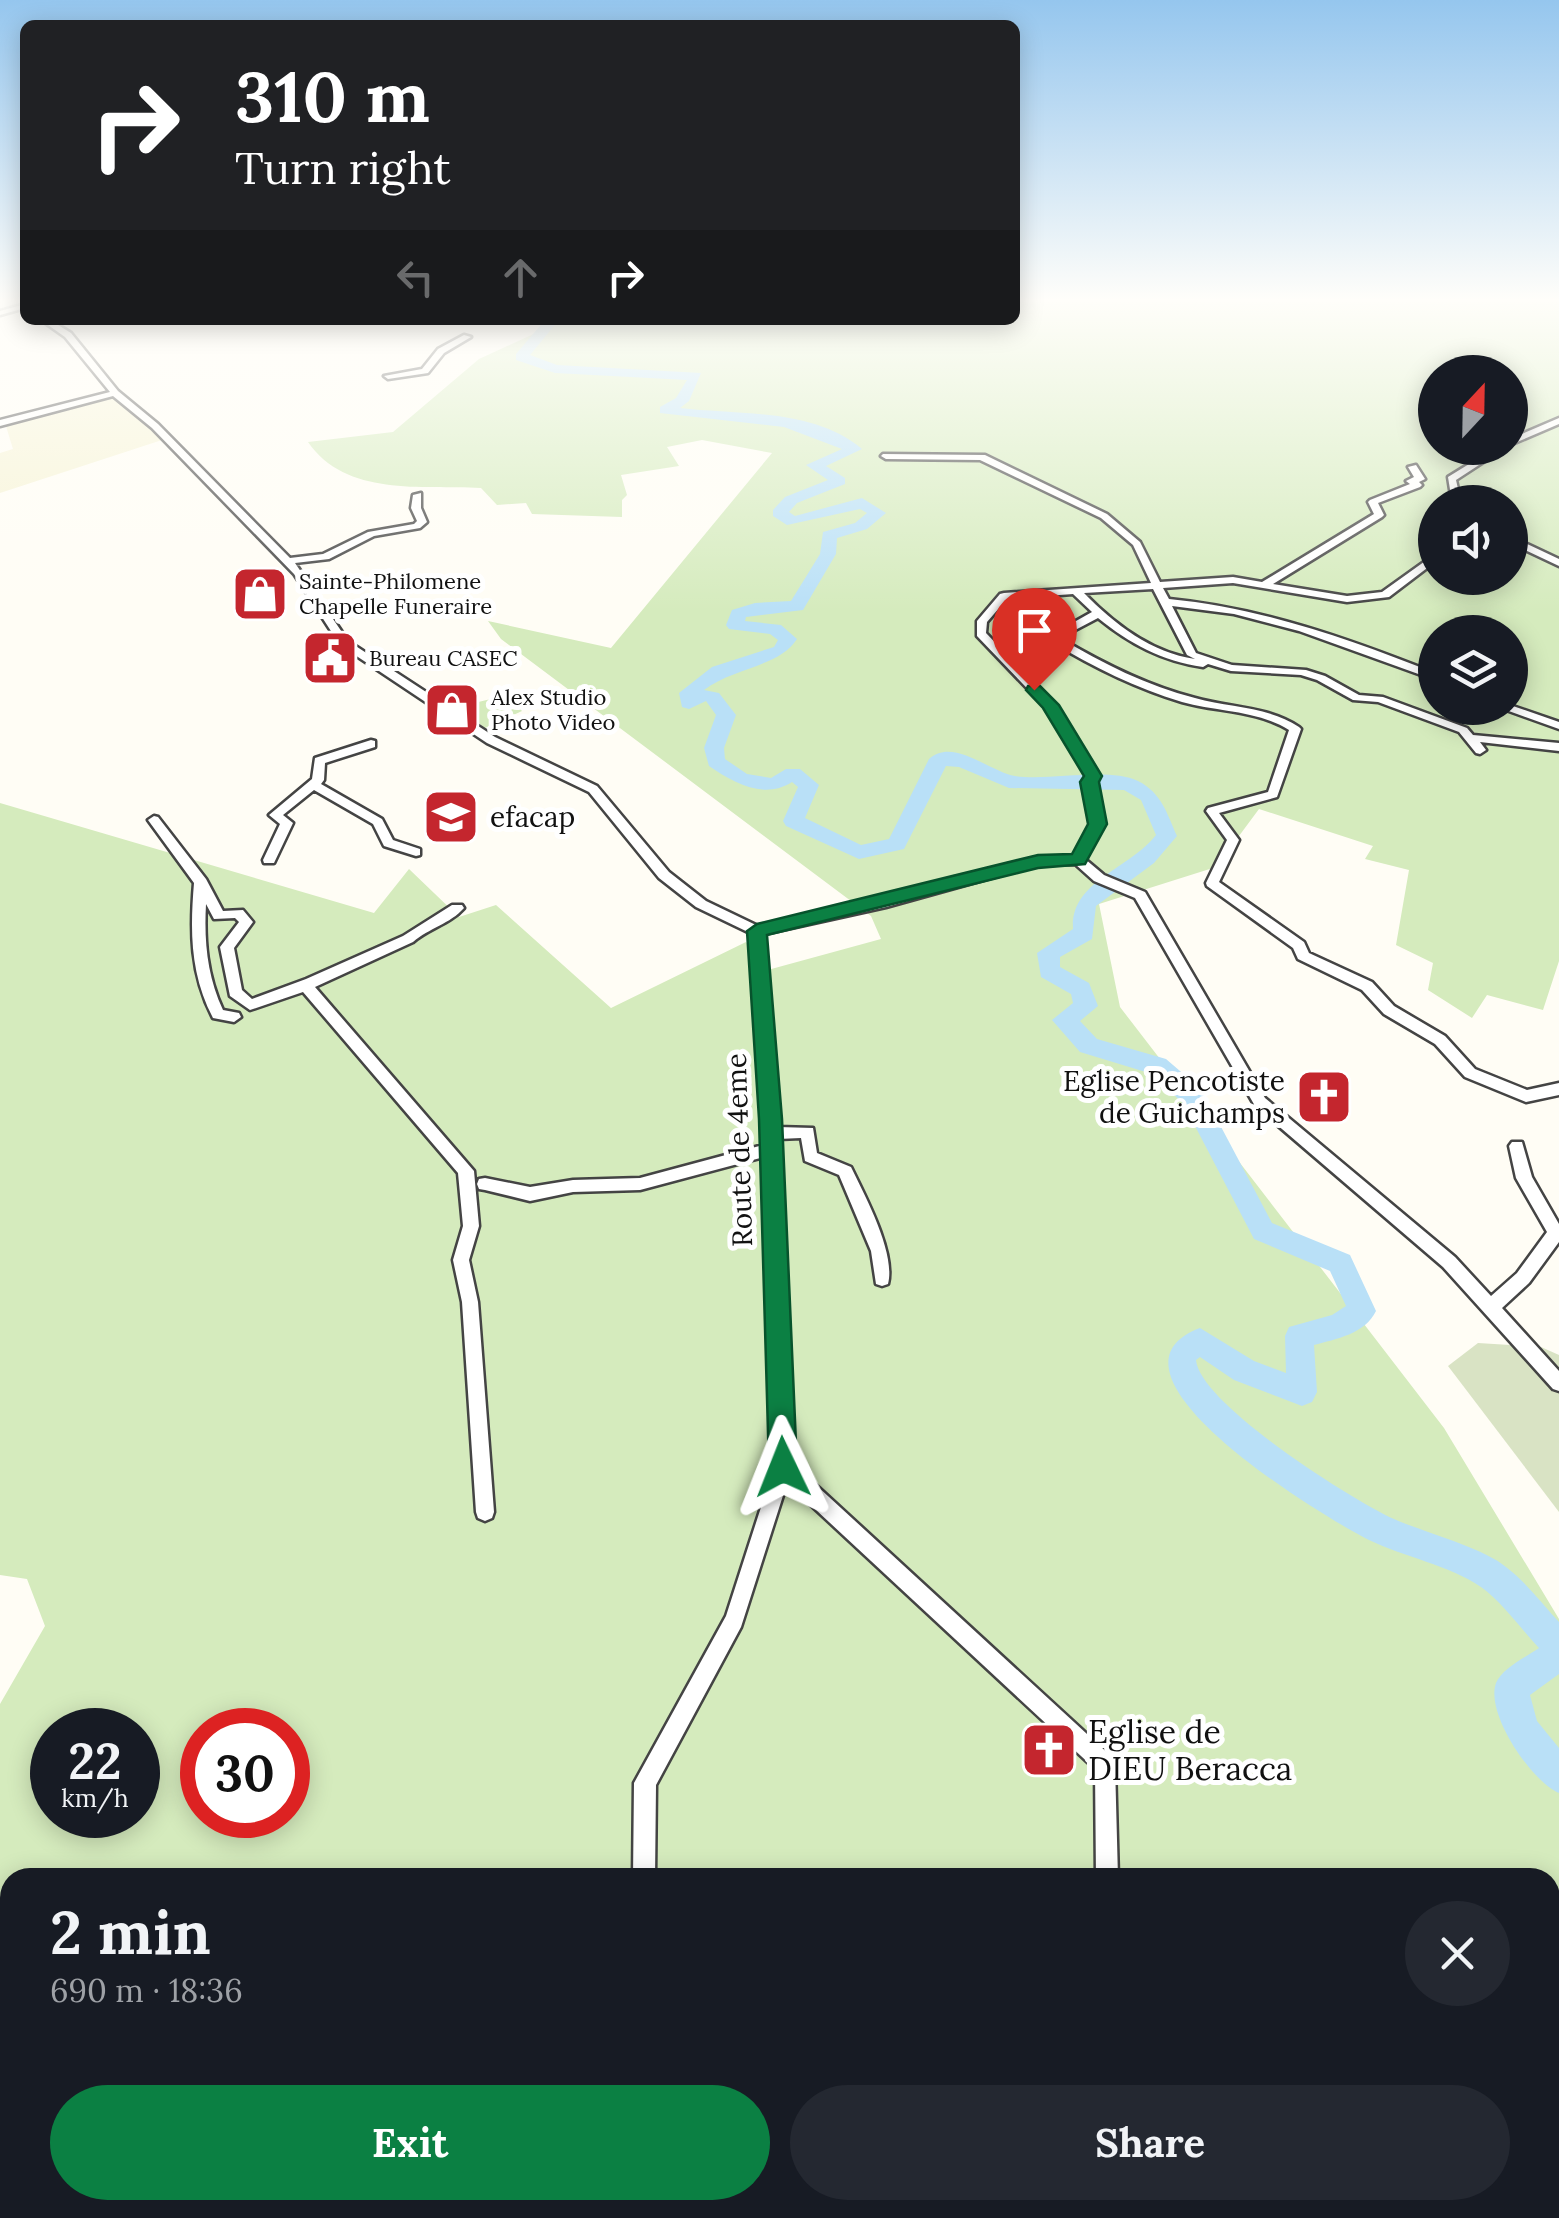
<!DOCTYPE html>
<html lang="en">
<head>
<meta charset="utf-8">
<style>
	:root { --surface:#171b24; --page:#242831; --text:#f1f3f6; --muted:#9ea1a6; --accent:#0b8043 }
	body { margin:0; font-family:Lora,serif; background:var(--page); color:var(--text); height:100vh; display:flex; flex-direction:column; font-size:38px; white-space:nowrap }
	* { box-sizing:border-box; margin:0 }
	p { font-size:32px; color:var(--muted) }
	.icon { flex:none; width:55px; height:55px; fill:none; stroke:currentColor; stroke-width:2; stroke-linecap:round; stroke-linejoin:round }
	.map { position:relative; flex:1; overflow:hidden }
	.panel { position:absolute; left:0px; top:1868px; width:1560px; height:352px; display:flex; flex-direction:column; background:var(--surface); border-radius:30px 30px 0 0; box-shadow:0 5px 25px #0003 }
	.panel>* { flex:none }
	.top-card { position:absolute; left:20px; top:20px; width:1000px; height:305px; border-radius:15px; box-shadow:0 5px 25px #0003; background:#202124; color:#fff; overflow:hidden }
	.needle { width:65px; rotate:22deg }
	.controls { position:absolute; left:1418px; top:355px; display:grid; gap:20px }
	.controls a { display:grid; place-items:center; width:110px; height:110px; border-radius:50%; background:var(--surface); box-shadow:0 5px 25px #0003; font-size:50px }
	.speed { position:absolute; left:30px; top:1708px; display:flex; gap:20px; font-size:50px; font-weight:700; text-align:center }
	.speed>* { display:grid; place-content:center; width:130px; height:130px; border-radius:50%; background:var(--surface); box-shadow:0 5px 25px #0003; line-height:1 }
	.speed small { font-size:25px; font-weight:400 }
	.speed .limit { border:15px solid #d22; background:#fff; color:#111 }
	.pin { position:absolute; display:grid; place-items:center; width:85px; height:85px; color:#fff; margin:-102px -42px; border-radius:50% 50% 50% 0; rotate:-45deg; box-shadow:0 0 10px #0007 }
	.pin .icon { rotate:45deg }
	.me { position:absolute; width:110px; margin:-55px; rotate:358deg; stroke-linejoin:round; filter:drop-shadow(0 0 8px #0008) }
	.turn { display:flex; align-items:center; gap:35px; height:210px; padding:0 50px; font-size:45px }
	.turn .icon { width:130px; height:130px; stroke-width:2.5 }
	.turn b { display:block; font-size:70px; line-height:85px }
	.lanes { display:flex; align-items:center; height:95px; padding:0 50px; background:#0003; justify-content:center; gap:50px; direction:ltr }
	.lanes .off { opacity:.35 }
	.round { display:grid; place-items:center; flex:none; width:105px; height:105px; border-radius:52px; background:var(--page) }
	.overview { display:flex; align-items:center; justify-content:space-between; height:170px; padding:0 50px }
	h1 { font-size:60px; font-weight:700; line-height:75px }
	.cta { display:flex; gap:20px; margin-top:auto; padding:20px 50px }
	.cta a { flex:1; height:115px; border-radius:60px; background:var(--accent); color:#fff; font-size:40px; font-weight:700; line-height:115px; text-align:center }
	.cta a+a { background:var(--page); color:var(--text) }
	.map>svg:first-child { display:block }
	.farmland { fill:#f6f3d4 }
	.green { fill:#d5ebbd; fill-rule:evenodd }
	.cemetery { fill:#d9e3c4 }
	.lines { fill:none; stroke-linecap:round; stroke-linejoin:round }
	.river { fill:#b9e0f7; fill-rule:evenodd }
	.street-casing { stroke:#444; stroke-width:5 }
	.street { fill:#fff; fill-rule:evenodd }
	.route { fill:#0b8043; stroke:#07532c; stroke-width:2.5 }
	.labels { text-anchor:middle; stroke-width:10; stroke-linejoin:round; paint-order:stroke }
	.far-poi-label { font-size:22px; fill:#111; stroke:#fff; text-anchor:start }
	.poi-label { font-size:28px; fill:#111; stroke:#fff; text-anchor:start }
	.street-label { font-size:28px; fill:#111; stroke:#fff }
	.near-poi-label { font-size:32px; fill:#111; stroke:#fff; text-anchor:start }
</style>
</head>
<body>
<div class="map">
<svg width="1559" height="2218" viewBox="0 0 1559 2218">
	<rect width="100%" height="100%" fill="#fffdf5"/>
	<path class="farmland" d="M113 395 162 440 0 493V453L13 449 5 423Z"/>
	<path class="green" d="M1015 302H1559V961L1543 1010 1487 995 1472 1018 1428 990 1433 963 1396 945 1409 870 1365 859 1373 846 1259 809 1216 867 1099 904 1120 1007 1444 1428 1559 1619V2218H0V1704L45 1626 27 1579 0 1575V803L374 913 409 869 459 917 496 905 611 1008 746 942 764 971 881 939 871 916 501 639 488 621 611 648 772 453 702 440 667 447 679 466 621 475 627 495 622 500V517L532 514 526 503 497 505 481 488C421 485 346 497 308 442L393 432 479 359 564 320H1015ZM1435 372H1510V448H1435ZM1475 501 1510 502V519L1515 522 1510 521V578H1435V502ZM1435 632H1510V708H1435ZM52 1730H138V1815H52ZM202 1730H288V1815H202ZM10 1878H1550V2210H10Z
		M507 695 522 711 485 728 458 707Z"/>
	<path class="cemetery" d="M1478 1343 1541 1347 1559 1355V1512L1448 1366Z"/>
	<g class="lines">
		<path class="river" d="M545 320H559L530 355 557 365 701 373 689 401 680 408C738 415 814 408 862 449L826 466 845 478V484L797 503 789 512 795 516 862 498 886 513 867 529 837 538 836 554 803 610 746 617 745 621 781 625 797 639C779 667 735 667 704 690L719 693 736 715 724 748 725 759 747 774 771 778 786 769H800L819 785 805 818 861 845 889 839 929 759C953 737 990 772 1015 776 1050 781 1108 767 1138 781 1162 793 1167 814 1177 836L1154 863 1096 906 1092 939 1060 957V967L1089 983 1098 1006 1080 1021 1097 1039 1166 1059 1201 1089 1272 1223 1350 1255 1376 1311C1365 1334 1336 1339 1314 1345L1317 1392 1312 1402 1302 1406 1234 1380 1200 1357 1196 1360C1200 1404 1352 1500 1394 1519 1423 1532 1484 1548 1506 1567 1526 1582 1542 1604 1559 1622V1674L1530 1695 1537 1721 1559 1748V1793C1531 1781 1485 1713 1496 1683 1502 1668 1526 1657 1539 1648 1521 1629 1502 1602 1481 1587 1449 1565 1404 1557 1369 1540 1325 1518 1083 1372 1200 1328L1254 1361 1286 1373 1285 1336 1289 1327 1332 1315 1346 1306 1330 1271 1254 1239 1183 1103 1149 1073 1080 1052 1052 1020 1073 1003 1071 994 1041 977 1037 953 1073 929C1070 881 1130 869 1156 835L1141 800 1124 790 1009 788 959 767 946 766 904 849 859 859 786 826 783 821 798 787 792 782C764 800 734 783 709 766L704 748 716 715 706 701 689 709 682 707 679 693 712 667 774 647 778 640 770 634 729 629 726 625 732 610 755 603 791 601 820 554 823 532 855 523 867 513 860 509 787 525 773 516V510L785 497 828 480 806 465 842 449 784 427 660 413V407L676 398 687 380 555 373 516 360V354Z"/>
		<g class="street-casing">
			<path id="street" d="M25 304V308L0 315V311Z
				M41 320H50L71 333 118 391 158 424 290 558 323 554 368 532 414 524 417 521 411 508 413 495 421 493V508L427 522 420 528 374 536 329 559 295 563 348 641 495 737 597 786 669 872 706 901 758 926 886 897 1038 857 1074 856 1091 824 1083 782 1087 776 1045 707 977 636V621L1000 594 1004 593 1151 583 1133 545 1101 518 980 460 886 459 881 456 883 454 985 455 1107 514 1140 542 1160 582 1233 577 1262 582 1374 514 1368 502 1370 500 1410 484 1406 481 1414 477 1408 467 1416 465 1425 479 1419 482 1422 485 1420 487 1378 503 1384 515 1382 517 1273 584 1347 596 1382 592 1435 554V562L1389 597 1347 602 1233 583 1163 588 1169 599C1262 608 1349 639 1435 673V680L1299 631 1234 614 1172 606 1196 653 1232 665 1306 670 1325 676 1359 695 1383 697 1467 728 1473 735 1559 743V751L1480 742 1486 750 1480 754 1476 753 1459 732 1378 702 1353 700 1317 680 1301 675 1231 671 1208 664 1203 667C1162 661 1130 644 1098 618L1060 638C1102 663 1147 686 1195 698 1230 708 1267 706 1299 727L1301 729 1277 797 1219 813 1239 840 1219 882 1304 942 1309 953 1372 982 1394 1006 1445 1036 1475 1069 1527 1090 1559 1083V1095L1526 1102 1465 1077 1435 1044 1384 1014 1362 990 1298 959 1293 948 1207 886 1206 883 1227 840 1206 811 1208 808 1268 792 1289 730C1257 710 1217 712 1182 702 1136 688 1093 667 1052 642L1016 664 1054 703 1099 776 1095 782 1103 824 1085 859 1104 875 1145 892 1265 1098 1455 1257 1491 1296 1517 1273 1547 1232 1516 1178 1509 1146 1512 1142H1522L1532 1177 1559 1224V1242L1529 1283 1502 1308 1559 1371V1391L1553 1389 1443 1267 1255 1106 1135 898 1094 881 1075 864 1038 865 886 907 764 934 778 1127 813 1128 817 1153 851 1167C865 1196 896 1253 888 1284L882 1286 876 1284 871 1251 839 1175 805 1161 801 1138 778 1139 792 1463 1112 1757 1115 1764 1118 1878H1096L1095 1769 787 1483 741 1627 656 1785 655 1878H633L634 1783 726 1616 774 1467 764 1157 640 1190 573 1192 530 1201 485 1190 479 1189 477 1184 479 1179 485 1178 530 1187 573 1180 640 1178 763 1145 750 933 696 907 659 878 589 792 487 743 340 645 294 574 152 428 113 396 0 426V420L110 392 65 337ZM1153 589 1187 655 1195 659C1152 653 1114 624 1084 593ZM1073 594 1092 612 1010 658 986 633 987 622 1007 599Z
				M464 335 471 337 444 353 428 373 388 379 384 376 422 369 438 349Z
				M1559 418V424L1510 445V439Z
				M1495 448H1505L1456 480 1461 502H1452L1448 477Z
				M1510 536 1559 559V566L1510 543Z
				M1510 705 1559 722V729L1506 710 1504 708H1510Z
				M371 740 375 741V747L325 763 324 780 321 784 382 819 393 840 420 849V855L416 856 384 846 373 824 314 790 283 815 293 823 274 863H264L263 860 280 824 269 815 312 779 315 758Z
				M154 816 158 817 206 879 223 911 243 910 253 922 234 948 242 990 252 999 306 979 403 936 452 905H462L464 908C450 924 429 928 413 942L315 987 474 1171 479 1226 469 1260 478 1302 494 1512 492 1518 485 1521 478 1518 476 1512 462 1302 453 1260 463 1226 458 1173 303 992 250 1010 230 996 220 947 239 922 235 918 214 919 206 904C204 941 207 976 223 1010L239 1013 241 1017 234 1022 213 1018C190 974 190 931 194 883L148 820Z
				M600 2210H624L623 2218H597Z"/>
		</g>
		<use href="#street" class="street"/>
	</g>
	<linearGradient id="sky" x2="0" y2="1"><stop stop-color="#95c6ee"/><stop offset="0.49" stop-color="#fffefa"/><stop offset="1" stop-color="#fffefa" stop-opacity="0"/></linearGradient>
	<rect width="1559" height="612" fill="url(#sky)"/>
	<path class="route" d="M1028 686H1040L1059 705 1102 776 1099 782 1107 824 1085 864 1038 868 767 935 782 1119 797 1467 793 1477 783 1481 773 1477 769 1467 759 1119 747 931 757 924 1038 855 1072 854 1088 824 1080 782 1084 776 1043 708 1026 690Z"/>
	<defs>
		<g id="shop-square" transform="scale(2.875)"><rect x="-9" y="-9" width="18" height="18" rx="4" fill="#c4262e" stroke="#fff"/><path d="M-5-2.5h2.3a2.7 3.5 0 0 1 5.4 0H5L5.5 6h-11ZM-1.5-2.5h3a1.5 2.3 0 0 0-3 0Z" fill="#fff"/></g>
		<g id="civic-square" transform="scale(2.875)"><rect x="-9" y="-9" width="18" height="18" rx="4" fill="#c4262e" stroke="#fff"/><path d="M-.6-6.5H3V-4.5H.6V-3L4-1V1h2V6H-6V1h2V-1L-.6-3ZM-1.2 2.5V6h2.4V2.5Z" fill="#fff"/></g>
		<g id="school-square" transform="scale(2.875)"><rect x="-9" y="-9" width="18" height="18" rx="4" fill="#c4262e" stroke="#fff"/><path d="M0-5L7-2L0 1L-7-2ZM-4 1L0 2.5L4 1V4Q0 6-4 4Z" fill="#fff"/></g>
		<g id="church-square" transform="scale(2.875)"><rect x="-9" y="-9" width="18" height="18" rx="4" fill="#c4262e" stroke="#fff"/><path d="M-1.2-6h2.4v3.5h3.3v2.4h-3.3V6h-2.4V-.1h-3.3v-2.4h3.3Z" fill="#fff"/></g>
	</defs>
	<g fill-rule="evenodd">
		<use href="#shop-square" x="260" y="594"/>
		<use href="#civic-square" x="330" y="658"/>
		<use href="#shop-square" x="452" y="710"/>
		<use href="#school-square" x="451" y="817"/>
		<use href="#church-square" x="1324" y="1097"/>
		<use href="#church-square" x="1049" y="1750"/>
	</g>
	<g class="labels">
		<g class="far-poi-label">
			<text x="299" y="589">Sainte-Philomene<tspan x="299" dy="25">Chapelle Funeraire</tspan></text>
			<text x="369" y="666">Bureau CASEC</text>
			<text x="491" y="705">Alex Studio<tspan x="491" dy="25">Photo Video</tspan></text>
		</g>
		<g class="poi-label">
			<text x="490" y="827">efacap</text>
			<text x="1285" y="1091" text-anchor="end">Eglise Pencotiste<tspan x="1285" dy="32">de Guichamps</tspan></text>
		</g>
		<g class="street-label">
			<text transform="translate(739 1150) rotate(-92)" y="10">Route de 4eme</text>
		</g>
		<g class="near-poi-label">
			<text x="1088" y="1743">Eglise de<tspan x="1088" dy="37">DIEU Beracca</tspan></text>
		</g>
	</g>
</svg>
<div class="controls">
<a><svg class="needle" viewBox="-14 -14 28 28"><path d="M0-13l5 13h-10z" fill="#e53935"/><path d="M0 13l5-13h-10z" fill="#9ea1a6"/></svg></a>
<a><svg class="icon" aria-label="sound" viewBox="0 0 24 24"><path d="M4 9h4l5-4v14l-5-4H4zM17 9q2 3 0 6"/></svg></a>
<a><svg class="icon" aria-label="layers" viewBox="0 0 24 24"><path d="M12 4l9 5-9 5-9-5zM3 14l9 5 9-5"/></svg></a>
</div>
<div class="speed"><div>22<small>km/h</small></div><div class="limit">30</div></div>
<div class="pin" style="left:1034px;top:690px;background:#d93025"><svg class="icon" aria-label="arrive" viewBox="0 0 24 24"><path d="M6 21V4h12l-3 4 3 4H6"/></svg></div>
<svg class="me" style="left:783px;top:1467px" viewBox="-20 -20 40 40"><path d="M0-17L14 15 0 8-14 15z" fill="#0b8043" stroke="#fff" stroke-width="4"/></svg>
<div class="top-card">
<div class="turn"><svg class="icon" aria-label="right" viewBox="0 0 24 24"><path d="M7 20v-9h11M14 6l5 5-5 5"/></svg><div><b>310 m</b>Turn right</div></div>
<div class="lanes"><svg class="icon off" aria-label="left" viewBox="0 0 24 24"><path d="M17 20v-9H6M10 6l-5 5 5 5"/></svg><svg class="icon off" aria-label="ahead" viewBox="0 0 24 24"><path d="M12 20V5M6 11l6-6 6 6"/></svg><svg class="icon" aria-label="right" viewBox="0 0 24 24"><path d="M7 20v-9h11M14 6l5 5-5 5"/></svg></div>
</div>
<section class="panel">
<div class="overview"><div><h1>2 min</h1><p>690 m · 18:36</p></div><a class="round"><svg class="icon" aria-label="close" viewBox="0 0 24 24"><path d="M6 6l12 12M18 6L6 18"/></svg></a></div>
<div class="cta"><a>Exit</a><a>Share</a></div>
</section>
</div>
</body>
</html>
